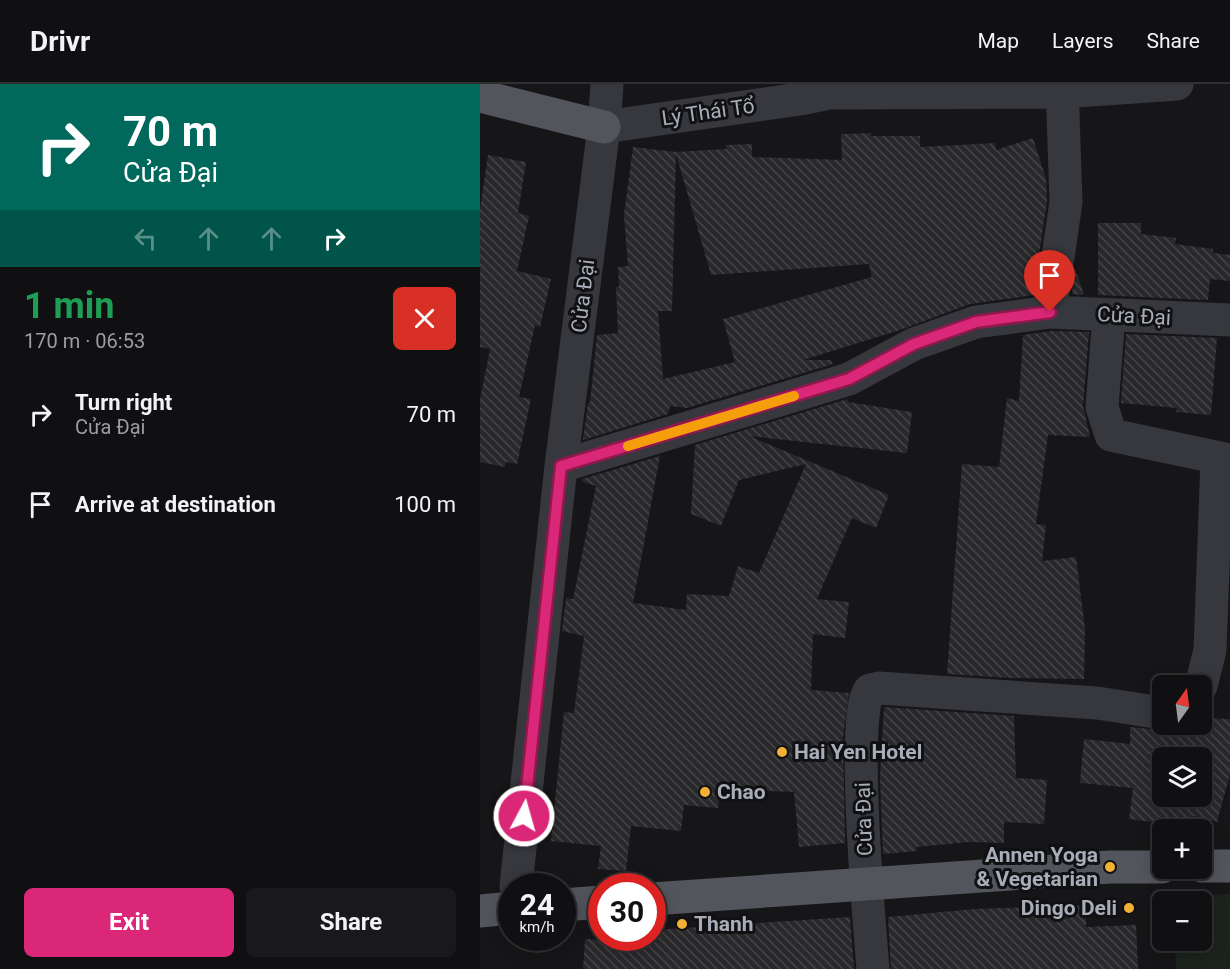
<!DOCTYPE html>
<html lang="en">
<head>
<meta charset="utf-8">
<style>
	:root { --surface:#101012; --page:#19191b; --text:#f1f3f6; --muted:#9c9d9f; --line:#303032; --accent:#db2777 }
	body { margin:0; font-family:Roboto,sans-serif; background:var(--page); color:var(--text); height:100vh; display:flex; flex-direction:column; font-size:22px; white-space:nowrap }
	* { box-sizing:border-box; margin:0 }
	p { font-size:20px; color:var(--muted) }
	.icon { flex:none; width:33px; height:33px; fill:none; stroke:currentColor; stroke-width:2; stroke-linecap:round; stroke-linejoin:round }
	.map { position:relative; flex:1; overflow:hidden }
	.panel { display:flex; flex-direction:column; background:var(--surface); width:480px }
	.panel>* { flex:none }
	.guide { background:#00695c; color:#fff; overflow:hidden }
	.needle { width:39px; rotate:14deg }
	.fabs { position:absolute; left:672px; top:591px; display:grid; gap:12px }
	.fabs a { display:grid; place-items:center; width:60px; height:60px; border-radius:9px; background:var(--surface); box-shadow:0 3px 15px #0003,0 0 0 2px var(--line); font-size:30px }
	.speed { position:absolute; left:18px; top:789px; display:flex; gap:12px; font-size:30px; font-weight:700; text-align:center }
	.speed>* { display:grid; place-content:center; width:78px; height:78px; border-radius:50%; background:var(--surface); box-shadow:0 3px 15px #0003,0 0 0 2px var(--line); line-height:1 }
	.speed small { font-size:15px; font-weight:400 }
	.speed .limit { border:9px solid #d22; background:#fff; color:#111 }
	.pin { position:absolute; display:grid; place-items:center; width:51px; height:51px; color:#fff; margin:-62px -26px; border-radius:50% 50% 50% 0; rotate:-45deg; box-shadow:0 0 6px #0007 }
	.pin .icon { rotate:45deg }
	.me { position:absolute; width:66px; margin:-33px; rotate:6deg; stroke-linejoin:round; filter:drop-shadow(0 0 4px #0008) }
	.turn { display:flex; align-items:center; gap:21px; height:126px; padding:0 24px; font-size:27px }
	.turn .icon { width:78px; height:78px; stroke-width:2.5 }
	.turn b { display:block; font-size:42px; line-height:51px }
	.lanes { display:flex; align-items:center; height:57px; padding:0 24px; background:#0003; justify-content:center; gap:30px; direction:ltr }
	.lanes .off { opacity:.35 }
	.round { display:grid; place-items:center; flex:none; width:63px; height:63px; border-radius:9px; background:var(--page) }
	.head { display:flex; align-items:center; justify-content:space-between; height:102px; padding:0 24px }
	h1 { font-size:36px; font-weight:700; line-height:45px; color:#1e9e55 }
	.cta { display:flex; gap:12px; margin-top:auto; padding:12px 24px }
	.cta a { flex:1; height:69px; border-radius:9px; background:var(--accent); color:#fff; font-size:24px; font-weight:700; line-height:69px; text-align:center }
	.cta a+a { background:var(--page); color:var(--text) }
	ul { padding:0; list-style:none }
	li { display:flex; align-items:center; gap:18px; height:90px; padding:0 24px }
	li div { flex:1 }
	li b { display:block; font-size:22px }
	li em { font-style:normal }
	header { display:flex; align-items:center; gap:36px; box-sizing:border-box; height:84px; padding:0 30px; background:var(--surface); border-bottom:2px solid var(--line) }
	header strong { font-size:28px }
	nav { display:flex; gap:33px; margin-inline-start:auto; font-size:21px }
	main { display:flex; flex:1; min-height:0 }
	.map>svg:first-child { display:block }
	.grass { fill:#1c231d }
	.building { fill:url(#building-back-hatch); fill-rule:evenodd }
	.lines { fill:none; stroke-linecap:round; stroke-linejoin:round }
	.minor { stroke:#37383d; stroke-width:33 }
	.major { stroke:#53555c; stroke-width:33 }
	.route-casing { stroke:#8e194d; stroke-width:15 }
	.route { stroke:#db2777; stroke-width:10 }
	.slow { stroke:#f59e0b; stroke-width:10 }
	.poi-dot { fill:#f2b134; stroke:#111113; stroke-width:2 }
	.labels { text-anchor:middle; stroke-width:6; stroke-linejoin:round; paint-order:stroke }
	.street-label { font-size:21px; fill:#a8adb8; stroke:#111113 }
	.poi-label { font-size:21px; font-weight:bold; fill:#a8adb8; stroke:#111113; text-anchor:start }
</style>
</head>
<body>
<header>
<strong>Drivr</strong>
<nav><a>Map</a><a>Layers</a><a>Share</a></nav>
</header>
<main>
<section class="panel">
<div class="guide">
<div class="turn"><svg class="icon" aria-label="right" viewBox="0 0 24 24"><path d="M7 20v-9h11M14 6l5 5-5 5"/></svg><div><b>70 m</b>Cửa Đại</div></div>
<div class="lanes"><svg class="icon off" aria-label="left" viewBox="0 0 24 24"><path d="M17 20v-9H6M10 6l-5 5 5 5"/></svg><svg class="icon off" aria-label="ahead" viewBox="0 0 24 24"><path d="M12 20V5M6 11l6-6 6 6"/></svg><svg class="icon off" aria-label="ahead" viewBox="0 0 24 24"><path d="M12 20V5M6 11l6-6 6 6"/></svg><svg class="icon" aria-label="right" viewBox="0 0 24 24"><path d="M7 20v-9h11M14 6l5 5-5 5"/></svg></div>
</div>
<div class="head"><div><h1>1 min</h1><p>170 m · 06:53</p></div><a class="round" style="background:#d93025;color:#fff"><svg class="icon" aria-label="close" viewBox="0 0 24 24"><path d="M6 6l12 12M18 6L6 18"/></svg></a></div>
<ul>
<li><svg class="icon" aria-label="right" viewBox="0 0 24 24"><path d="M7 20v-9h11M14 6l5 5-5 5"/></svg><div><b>Turn right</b><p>Cửa Đại</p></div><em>70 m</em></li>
<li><svg class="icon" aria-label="arrive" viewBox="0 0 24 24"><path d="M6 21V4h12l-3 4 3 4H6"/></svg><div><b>Arrive at destination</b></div><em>100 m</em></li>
</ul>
<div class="cta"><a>Exit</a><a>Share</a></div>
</section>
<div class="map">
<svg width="750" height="885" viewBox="0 0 750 885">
	<defs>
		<pattern id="building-back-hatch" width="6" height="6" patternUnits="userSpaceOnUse" patternTransform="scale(1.5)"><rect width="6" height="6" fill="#29292c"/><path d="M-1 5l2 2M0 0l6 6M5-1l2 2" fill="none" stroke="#454548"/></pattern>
	</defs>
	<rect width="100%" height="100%" fill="#161618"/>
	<path class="grass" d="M750 810V885H696L695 857 722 856V818L694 817V812Z"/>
	<path class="building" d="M391 49V52H440V63L515 59 516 66 553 54 566 95 567 117 553 211 490 220 420 246 323 276H351L353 280 207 324 190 322 188 330 103 356 108 319H110L117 251 138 249 136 203H139L138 183 148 182 144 131 153 63 196 68 247 65 246 61 272 60V73L362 76 361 50ZM196 70 231 191 389 180 392 193 243 235 255 278 183 295 178 227H192Z
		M8 71 46 78 38 129 49 132 37 187 71 195 60 243 55 241 39 313 51 315 37 380 26 378 25 383 0 378V316L10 265 0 263V125Z
		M618 139H661V150L696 154 695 160 733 165V169L750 171V197L730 195 728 216 618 211Z
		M595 184 604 211 592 210Z
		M571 247 609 248 603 322 610 353 568 351 556 440 566 441 562 477 596 473 605 545 604 595 532 594 467 590 482 380 519 383 527 314 539 317 543 251Z
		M646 250 737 254 731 331 696 328 697 324 641 319Z
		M367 315 368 318 432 328 427 369 269 352 409 411 396 444 372 434 337 515 369 518 365 554 333 550 331 606 369 609 363 653 365 759 319 763 314 708 240 705 238 724 204 721 201 747 151 742 146 787 118 785 121 762 71 757 84 628 94 629 104 552 82 547 86 514 93 515 116 402 103 398 102 395 180 372 153 519 206 526 207 510 249 512 258 482 279 489 326 380 259 396 241 442 211 430 215 361Z
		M404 623 534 632 536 694 567 696 564 740 524 738V759L489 758 436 763 437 767 403 770 400 693Z
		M722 634 750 635V690L737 738 713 732 710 746H678L680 739 649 735 653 704 600 699 604 655 650 660V643L688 647 697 640H722ZM682 674H722V712H682Z
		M606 821V843L656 841 658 885H411L408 833 495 825Z
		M370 833 374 885H103L105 855 137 857V854H172V847L189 845Z"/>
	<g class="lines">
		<path class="minor" d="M349 9 582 8 697 0
			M124 43 320 15 349 9 366 0
			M570 228 586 118 582 0
			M629 231 622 323 631 351 750 376
			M81 382 369 295 434 260 496 238 570 228 750 236
			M721 602 730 566 737 375
			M36 802 81 382 124 43 127 0
			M393 885C390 846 370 627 390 606L399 604 617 619 682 629"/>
		<path class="major" d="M0 12 124 43
			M722 782H750
			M172 815 630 783H682
			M82 821 122 818
			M0 827 32 824"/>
	</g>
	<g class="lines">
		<g class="route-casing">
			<path id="route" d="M44 732 81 382 369 295 434 260 496 238 570 228"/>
		</g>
		<use href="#route" class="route"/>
		<path class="slow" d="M148 362 314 312"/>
	</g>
	<g class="poi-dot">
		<circle cx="302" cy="668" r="6"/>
		<circle cx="225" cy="708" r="6"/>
		<circle cx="630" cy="783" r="6"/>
		<circle cx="649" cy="824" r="6"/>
		<circle cx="202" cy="840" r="6"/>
	</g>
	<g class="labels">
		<g class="street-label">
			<text transform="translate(228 28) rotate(-8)" y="7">Lý Thái Tổ</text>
			<text transform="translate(103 212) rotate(-83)" y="7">Cửa Đại</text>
			<text transform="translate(654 232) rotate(3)" y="7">Cửa Đại</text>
			<text transform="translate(384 735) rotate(-92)" y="7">Cửa Đại</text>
		</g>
		<g class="poi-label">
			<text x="314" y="675">Hai Yen Hotel</text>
			<text x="237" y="715">Chao</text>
			<text x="618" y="778" text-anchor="end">Annen Yoga<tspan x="618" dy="24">&amp; Vegetarian</tspan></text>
			<text x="637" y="831" text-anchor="end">Dingo Deli</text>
			<text x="214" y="847">Thanh</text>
		</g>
	</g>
</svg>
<div class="fabs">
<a><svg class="needle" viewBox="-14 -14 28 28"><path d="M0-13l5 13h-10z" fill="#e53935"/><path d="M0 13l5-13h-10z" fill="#9c9d9f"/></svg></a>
<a><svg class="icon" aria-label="layers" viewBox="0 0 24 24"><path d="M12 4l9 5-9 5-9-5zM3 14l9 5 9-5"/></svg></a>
<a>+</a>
<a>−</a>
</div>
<div class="speed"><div>24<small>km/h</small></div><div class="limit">30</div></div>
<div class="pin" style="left:570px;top:228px;background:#d93025"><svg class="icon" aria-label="arrive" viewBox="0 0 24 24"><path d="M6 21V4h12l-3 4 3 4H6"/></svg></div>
<svg class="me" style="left:44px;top:732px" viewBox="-20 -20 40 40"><circle r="17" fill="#db2777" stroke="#fff" stroke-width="3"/><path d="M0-11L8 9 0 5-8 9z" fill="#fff"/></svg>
</div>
</main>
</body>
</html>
